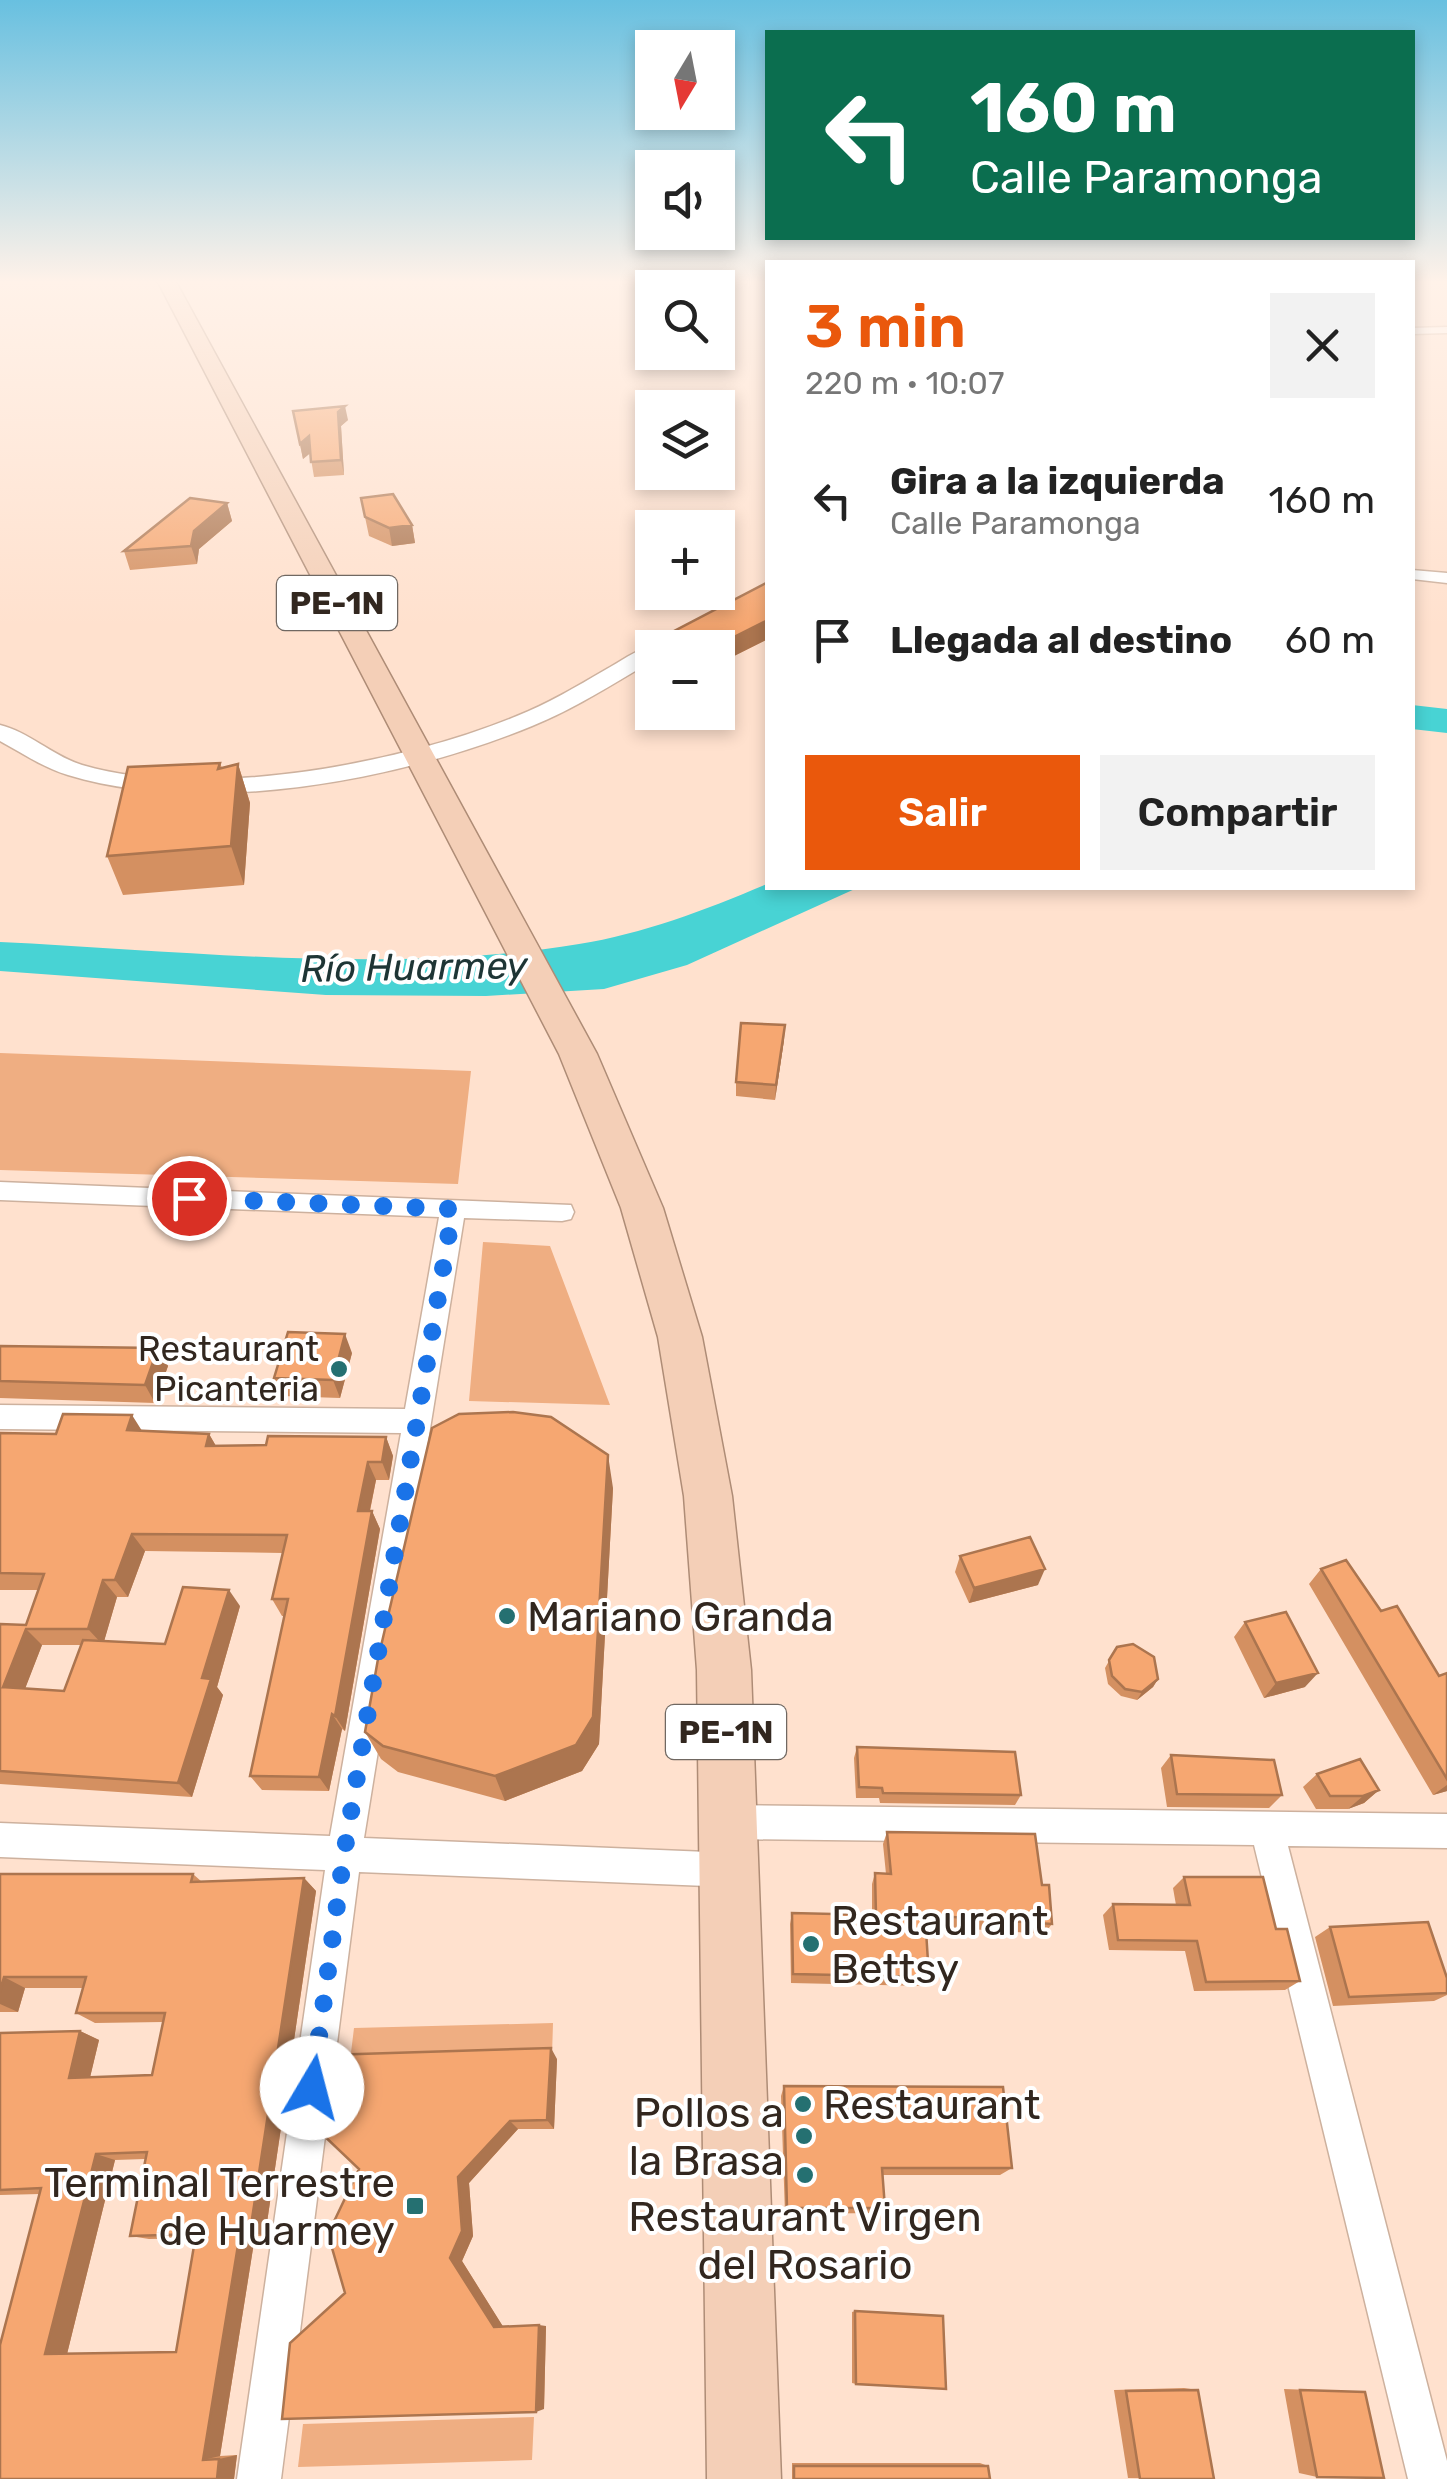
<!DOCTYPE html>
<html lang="es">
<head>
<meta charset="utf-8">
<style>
	:root { --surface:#fff; --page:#f2f2f2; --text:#222; --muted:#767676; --accent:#ea580c }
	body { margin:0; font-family:Rubik,sans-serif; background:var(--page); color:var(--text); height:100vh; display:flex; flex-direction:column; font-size:38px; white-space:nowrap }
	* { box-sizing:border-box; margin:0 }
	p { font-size:32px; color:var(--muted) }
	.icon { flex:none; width:55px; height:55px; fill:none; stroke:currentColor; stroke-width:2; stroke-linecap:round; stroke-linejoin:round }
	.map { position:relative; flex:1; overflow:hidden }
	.drawer { position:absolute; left:765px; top:260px; width:650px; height:630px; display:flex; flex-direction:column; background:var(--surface); border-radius:0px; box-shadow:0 5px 15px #0003 }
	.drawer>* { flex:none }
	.top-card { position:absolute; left:765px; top:30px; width:650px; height:210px; border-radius:0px; box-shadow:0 5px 15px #0003; background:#0b6e4f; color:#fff; overflow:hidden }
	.needle { width:65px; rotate:190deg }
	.buttons { position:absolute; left:635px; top:30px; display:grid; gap:20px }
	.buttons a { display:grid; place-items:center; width:100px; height:100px; border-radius:0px; background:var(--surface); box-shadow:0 5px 15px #0003; font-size:50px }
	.pin { position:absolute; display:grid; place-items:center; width:85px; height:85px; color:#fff; margin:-42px; border:5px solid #fff; border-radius:50%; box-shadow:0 2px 10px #0007 }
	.me { position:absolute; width:110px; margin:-55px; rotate:8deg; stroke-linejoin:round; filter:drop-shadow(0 0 8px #0008) }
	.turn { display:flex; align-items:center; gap:35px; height:210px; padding:0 40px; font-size:45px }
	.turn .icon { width:130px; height:130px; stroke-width:2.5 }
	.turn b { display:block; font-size:70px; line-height:85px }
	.round { display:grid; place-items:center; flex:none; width:105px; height:105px; border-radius:0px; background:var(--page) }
	.head { display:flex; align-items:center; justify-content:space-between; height:170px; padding:0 40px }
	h1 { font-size:60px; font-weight:600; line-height:75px; color:var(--accent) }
	.button { display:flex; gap:20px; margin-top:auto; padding:20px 40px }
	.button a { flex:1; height:115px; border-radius:0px; background:var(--accent); color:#fff; font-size:40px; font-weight:600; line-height:115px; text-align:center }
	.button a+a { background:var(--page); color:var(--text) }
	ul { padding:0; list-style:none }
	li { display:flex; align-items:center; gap:30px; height:140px; padding:0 40px }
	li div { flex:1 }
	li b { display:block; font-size:38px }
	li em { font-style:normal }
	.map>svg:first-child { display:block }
	.green { fill:#efae82 }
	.water { fill:#48d3d4 }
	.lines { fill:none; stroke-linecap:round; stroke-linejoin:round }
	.river { fill:#48d3d4; fill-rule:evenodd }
	.minor-casing { stroke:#cdb19e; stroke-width:3 }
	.tertiary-casing { stroke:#cdb19e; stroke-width:3 }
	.trunk-casing { stroke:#ae8c76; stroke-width:3 }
	.minor { fill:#fff; fill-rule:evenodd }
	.tertiary { fill:#fff; fill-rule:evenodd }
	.trunk { fill:#f4cfb7; fill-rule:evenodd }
	.wall { fill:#d49061; fill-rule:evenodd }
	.shaded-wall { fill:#ac754f }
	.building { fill:#f6a771; stroke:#ac754f; stroke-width:2.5; fill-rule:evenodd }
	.route { stroke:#1a73e8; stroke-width:18; stroke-dasharray:0 32.4 }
	.poi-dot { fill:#257071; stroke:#fff; stroke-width:4 }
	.labels { text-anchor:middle; stroke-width:8; stroke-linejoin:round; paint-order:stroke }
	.shield { fill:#fff; stroke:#706862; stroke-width:2.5 }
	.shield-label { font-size:32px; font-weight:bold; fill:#32271f }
	.poi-label { font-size:35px; fill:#32271f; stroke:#fff; text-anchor:end }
	.water-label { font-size:38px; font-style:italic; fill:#1e3535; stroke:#fff }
	.near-poi-label { font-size:42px; fill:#32271f; stroke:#fff; text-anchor:start }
</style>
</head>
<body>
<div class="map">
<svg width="1447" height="2479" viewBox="0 0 1447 2479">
	<rect width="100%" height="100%" fill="#ffe1ce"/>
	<path class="green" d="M0 1053 471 1071 458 1184 0 1170Z
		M483 1242 550 1246 610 1405 469 1401Z
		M553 2023 552 2055 350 2061 354 2028Z
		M534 2417 532 2460 298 2467 303 2424Z"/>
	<path class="water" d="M767 884 768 888H857L687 965 604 989 486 996 326 995 0 971V942C189 951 391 975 579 944 643 934 708 909 767 884Z"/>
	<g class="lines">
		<path class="river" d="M1412 705 1447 709V733L1412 729Z"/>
		<g class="minor-casing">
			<path id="minor" d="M1447 327V333L1412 334V328Z
				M1412 570 1447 573V583L1412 579Z
				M0 1182 571 1205 574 1212 571 1219 562 1221 464 1218 364 1838 732 1853 744 1858 749 1870 744 1882 732 1887 359 1872 281 2479H237L325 1870 0 1857V1823L330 1836 401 1433 0 1429V1405L405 1409 439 1217 0 1200Z
				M730 1805 1447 1814V1848L1288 1846 1447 2461V2479H1408L1254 1845 730 1839 718 1834 713 1822 718 1810Z"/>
		</g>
		<g class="tertiary-casing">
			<path id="tertiary" d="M652 646 659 648H652V661C613 684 574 709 532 726 401 780 206 817 68 775 44 768 22 753 0 741V725C29 732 53 756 82 765 203 801 402 764 517 716 547 704 576 687 605 670 620 662 635 650 652 646Z"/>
		</g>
		<g class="trunk-casing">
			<path id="trunk" d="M157 280H175L597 1054 663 1208 702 1337 732 1496 751 1670 781 2479H707L697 1670 684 1496 658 1337 621 1208 559 1054Z"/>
		</g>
		<use href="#minor" class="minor"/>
		<use href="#tertiary" class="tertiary"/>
		<use href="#trunk" class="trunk"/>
	</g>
	<path class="wall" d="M293 411 348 420 341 426 344 475 314 477 310 453 303 459Z
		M361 498 412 525 415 543 392 546 369 536Z
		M227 503 232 521 199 549 197 564 130 570 124 551Z
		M768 582V639L718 664V648H659V639Z
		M220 763 222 768 238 764 250 803 244 885 123 895 107 856Z
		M784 1040 775 1100 736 1096V1082Z
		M0 1346 158 1348 168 1366 155 1403 0 1398Z
		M352 1353 340 1398 282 1396 274 1378Z
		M142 1431 209 1434 216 1446 266 1445 386 1437 393 1456 389 1480H376L370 1511H372L380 1529 345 1731 342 1729 329 1791 262 1790 250 1776 284 1616H282L272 1599 283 1553 145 1551 128 1597H117L104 1641 165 1644 240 1606 217 1687 223 1695 192 1797 0 1784V1624L26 1625 38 1590H0V1433L56 1434ZM42 1645H81L64 1691 25 1688Z
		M613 1488 599 1744 582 1771 505 1801 398 1772 381 1759 365 1732Z
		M960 1556 1038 1585 969 1603 955 1572Z
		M1321 1569 1381 1611 1439 1676 1447 1673V1791L1433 1795 1309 1584Z
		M1245 1622 1305 1687 1264 1698 1234 1637Z
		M1117 1647 1158 1679 1153 1687 1137 1700 1121 1696 1108 1684 1105 1668Z
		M857 1747 1021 1795 1015 1805 880 1803 879 1798H856L854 1758Z
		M1171 1755 1282 1795 1269 1808 1167 1807 1161 1768Z
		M1317 1774 1379 1790 1364 1803 1348 1809H1316L1303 1787Z
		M887 1832 1042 1885 1052 1924 1044 1934 926 1926 929 1977 924 1986 791 1983 790 1924 792 1913 872 1915V1884L875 1873 886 1874 883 1844Z
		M0 1874H193L202 1882 304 1878 316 1891 265 2236H255L220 2456 237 2455 234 2479H0L40 2194 0 2195V2033L80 2031 99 2040 90 2077 152 2075 163 2022 95 2023 76 2013 83 1988H25L18 2012H0ZM145 2159 130 2236 149 2239 196 2238 176 2352 67 2354 115 2160Z
		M1184 1877 1276 1929 1300 1981 1285 1990 1194 1991 1185 1951 1109 1950 1103 1915 1113 1904 1176 1905 1173 1888Z
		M1330 1927 1447 1978V1995L1434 2001 1333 2006 1315 1937Z
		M557 2059 554 2129H518L469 2183 473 2236 462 2261 503 2327 546 2326 544 2409 345 2293 359 2169Z
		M784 2086 1012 2168 1000 2175H883L885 2208 878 2213 785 2214 781 2096Z
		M855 2311 856 2384 852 2383V2312Z
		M1184 2388 1198 2390 1214 2479 1128 2478 1114 2390Z
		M1284 2389 1365 2392 1317 2477 1299 2473Z
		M792 2463H980L988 2466 990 2479H792Z"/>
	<path class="shaded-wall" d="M345 406 348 420 341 426 344 475 341 460 338 412Z
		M309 436 313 451 303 459 300 444Z
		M227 503 232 521 199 549 197 564 191 546 194 531Z
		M412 525 415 543 392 546 389 528Z
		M768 620V639L718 664V648H712Z
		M238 764 250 803 244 885 231 846Z
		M785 1025 784 1040 775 1100 776 1085Z
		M345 1334 352 1353 340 1398 333 1380Z
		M158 1348 168 1366 155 1403 145 1385Z
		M132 1415 144 1434 127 1430Z
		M209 1434 220 1453 206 1446Z
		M386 1437 393 1456 389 1480 382 1462Z
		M608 1455 613 1488 599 1744 582 1771 505 1801 495 1776Z
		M368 1462 376 1480 366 1529 358 1511Z
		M372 1511 380 1529 345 1731 335 1716Z
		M132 1534 145 1551 128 1597 115 1580Z
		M1045 1569 1038 1585 969 1603 974 1588Z
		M103 1580 117 1597 103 1645 88 1629Z
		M229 1590 240 1606 217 1687 223 1695 192 1797 178 1783 202 1678Z
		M26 1629 42 1645 20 1702 3 1687Z
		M1318 1673 1305 1687 1264 1698 1276 1683Z
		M1158 1679 1153 1687 1137 1700 1142 1692Z
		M332 1714 342 1729 329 1791 319 1777Z
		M1447 1785V1791L1433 1795Z
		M1379 1790 1364 1803 1348 1809 1363 1796Z
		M304 1878 316 1891 265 2236 250 2232Z
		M4 1977 25 1988 18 2012 0 2004V1992Z
		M80 2031 99 2040 88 2086 69 2078Z
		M551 2048 557 2059 554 2129 547 2120Z
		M510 2121 518 2129 469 2183 473 2236 462 2261 504 2328 494 2327 450 2258 458 2177Z
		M96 2154 115 2160 67 2354H45Z
		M240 2233 255 2236 220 2456 203 2460Z
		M539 2325 546 2326 544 2409 536 2412Z
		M237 2455 234 2479H217L219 2459Z"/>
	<path class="building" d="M345 406 338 412 341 460 311 462 309 436 300 444 293 411Z
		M393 494 412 525 389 528 365 517 361 498Z
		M190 498 227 503 194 531 191 546 124 551Z
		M768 582V620L712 648H680L659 639Z
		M220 763 218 769 238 764 231 846 107 856 128 767Z
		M741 1023 785 1025 776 1085 736 1082Z
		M288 1332 345 1334 333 1380 274 1378Z
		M0 1346 158 1348 145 1385 0 1381Z
		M513 1412 551 1417 608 1455 593 1717 576 1745 495 1776 383 1746 365 1732 378 1659 432 1428 459 1414Z
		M63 1414 132 1415 127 1430 209 1434 206 1446 266 1445 268 1436 386 1437 382 1462H368L358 1511H372L335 1716 332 1714 319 1777 250 1776 288 1599H272L287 1535 132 1534 115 1580H103L88 1629H26L3 1687 64 1691 83 1640 165 1644 183 1587 229 1590 202 1678 211 1679 178 1783 0 1771V1624L26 1625 44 1574 0 1573V1433L56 1434Z
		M1030 1537 1045 1569 974 1588 960 1556Z
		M1346 1560 1381 1611 1397 1606 1439 1676 1447 1673V1779L1321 1569Z
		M1286 1612 1318 1673 1276 1683 1245 1622Z
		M1133 1644 1154 1657 1158 1679 1142 1692 1125 1689 1112 1676 1109 1660 1117 1647Z
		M857 1747 1015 1752 1021 1795 883 1793 882 1788 859 1787Z
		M1171 1755 1274 1760 1282 1795 1177 1794Z
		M1360 1759 1379 1790 1363 1796H1330L1317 1774Z
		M887 1832 1035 1834 1042 1885H1049L1052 1924 925 1915 929 1977 793 1974 792 1913 876 1915 875 1873 891 1874Z
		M0 1874H193L191 1882 304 1878 250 2232 240 2233 203 2460 219 2459 217 2479H0V2345L41 2188 0 2190V2033L80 2031 69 2078 152 2075 165 2013H76L86 1977H4L0 1992ZM147 2152 130 2236 196 2234 176 2352 45 2354 96 2154Z
		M1184 1877H1263L1276 1929H1287L1300 1981 1206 1982 1197 1941 1118 1940 1113 1904 1190 1905Z
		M1428 1922 1447 1978V1993L1349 1997 1330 1927Z
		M551 2048 547 2120 510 2121 458 2177 462 2231 450 2258 494 2327 539 2325 536 2412 282 2419 290 2343 345 2293 328 2234 359 2169 318 2130 328 2055Z
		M784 2086 1003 2087 1012 2168H882L885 2208H787Z
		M855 2311 943 2316 946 2389 856 2384Z
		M1198 2390 1214 2479H1140L1126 2391Z
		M1300 2390 1365 2392 1384 2478 1317 2477Z
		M794 2466H988L990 2479H794Z"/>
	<linearGradient id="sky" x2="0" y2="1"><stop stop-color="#68c0e0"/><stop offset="0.45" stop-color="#fff2e9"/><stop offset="1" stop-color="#fff2e9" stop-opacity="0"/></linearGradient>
	<rect width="1447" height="627" fill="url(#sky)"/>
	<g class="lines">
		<path class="route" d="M189 1198 453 1209 344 1854 312 2088"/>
	</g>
	<g class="poi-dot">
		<circle cx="339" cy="1369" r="10"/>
		<circle cx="507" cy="1616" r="10"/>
		<circle cx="811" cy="1944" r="10"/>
		<circle cx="803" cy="2104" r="10"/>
		<circle cx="804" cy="2136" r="10"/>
		<circle cx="805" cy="2175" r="10"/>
		<rect x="405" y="2196" width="20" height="20" rx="5"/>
	</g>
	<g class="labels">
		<g class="shield">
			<rect x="277" y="576" width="120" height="54" rx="8"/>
			<rect x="666" y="1705" width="120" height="54" rx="8"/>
		</g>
		<g class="shield-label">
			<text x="337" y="614">PE-1N</text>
			<text x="726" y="1743">PE-1N</text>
		</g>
		<g class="poi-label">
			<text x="319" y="1361">Restaurant<tspan x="319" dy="40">Picanteria</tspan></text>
		</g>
		<g class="water-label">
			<text transform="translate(414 967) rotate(-1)" y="13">Río Huarmey</text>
		</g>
		<g class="near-poi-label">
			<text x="527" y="1631">Mariano Granda</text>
			<text x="831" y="1935">Restaurant<tspan x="831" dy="48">Bettsy</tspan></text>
			<text x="823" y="2119">Restaurant</text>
			<text x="784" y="2127" text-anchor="end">Pollos a<tspan x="784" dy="48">la Brasa</tspan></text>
			<text x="395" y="2197" text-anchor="end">Terminal Terrestre<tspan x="395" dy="48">de Huarmey</tspan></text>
			<text x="805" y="2231" text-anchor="middle">Restaurant Virgen<tspan x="805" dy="48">del Rosario</tspan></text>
		</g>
	</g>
</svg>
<div class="buttons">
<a><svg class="needle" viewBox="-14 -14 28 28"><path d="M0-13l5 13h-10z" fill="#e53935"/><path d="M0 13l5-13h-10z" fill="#767676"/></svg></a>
<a><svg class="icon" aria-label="sound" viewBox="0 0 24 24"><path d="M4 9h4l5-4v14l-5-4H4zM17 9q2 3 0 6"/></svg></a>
<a><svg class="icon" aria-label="search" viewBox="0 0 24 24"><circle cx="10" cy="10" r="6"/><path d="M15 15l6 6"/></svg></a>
<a><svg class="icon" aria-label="layers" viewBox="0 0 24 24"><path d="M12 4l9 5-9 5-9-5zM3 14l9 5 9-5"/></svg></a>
<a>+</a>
<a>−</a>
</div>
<div class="pin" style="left:189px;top:1198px;background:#d93025"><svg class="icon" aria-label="arrive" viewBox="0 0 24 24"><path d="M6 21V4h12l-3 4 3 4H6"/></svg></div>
<svg class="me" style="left:312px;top:2088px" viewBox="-20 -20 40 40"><circle r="19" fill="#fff"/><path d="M0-13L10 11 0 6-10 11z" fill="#1a73e8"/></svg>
<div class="top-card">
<div class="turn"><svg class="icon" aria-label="left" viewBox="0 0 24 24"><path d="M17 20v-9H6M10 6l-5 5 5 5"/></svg><div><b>160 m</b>Calle Paramonga</div></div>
</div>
<section class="drawer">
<div class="head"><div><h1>3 min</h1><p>220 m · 10:07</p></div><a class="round"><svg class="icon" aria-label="close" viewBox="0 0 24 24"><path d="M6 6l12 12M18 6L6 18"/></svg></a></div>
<ul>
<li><svg class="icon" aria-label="left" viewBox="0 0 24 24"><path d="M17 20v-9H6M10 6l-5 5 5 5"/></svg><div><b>Gira a la izquierda</b><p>Calle Paramonga</p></div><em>160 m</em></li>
<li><svg class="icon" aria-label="arrive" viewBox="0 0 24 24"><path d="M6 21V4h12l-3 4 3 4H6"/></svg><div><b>Llegada al destino</b></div><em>60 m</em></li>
</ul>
<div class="button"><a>Salir</a><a>Compartir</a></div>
</section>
</div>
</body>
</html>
